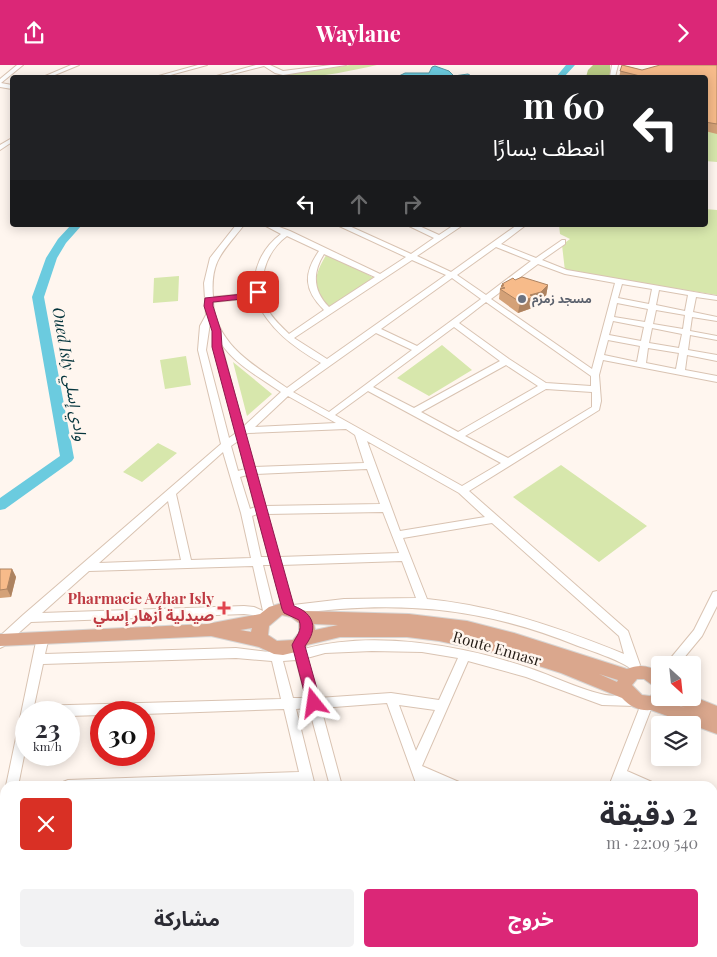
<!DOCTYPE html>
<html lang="ar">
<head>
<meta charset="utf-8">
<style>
	:root { --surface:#fff; --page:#f2f2f3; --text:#2b2b33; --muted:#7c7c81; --accent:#db2777 }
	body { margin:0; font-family:"Playfair Display","Noto Sans Arabic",serif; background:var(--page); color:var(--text); direction:rtl; height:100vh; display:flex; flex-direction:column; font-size:19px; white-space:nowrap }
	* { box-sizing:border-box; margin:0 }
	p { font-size:16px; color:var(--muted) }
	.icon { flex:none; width:28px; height:28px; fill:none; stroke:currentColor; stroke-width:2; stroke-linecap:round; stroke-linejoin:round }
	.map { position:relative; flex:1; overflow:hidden; direction:ltr }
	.drawer { position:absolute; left:0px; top:716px; width:718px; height:176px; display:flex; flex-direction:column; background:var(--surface); border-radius:15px 15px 0 0; box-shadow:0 2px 12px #0003; direction:rtl }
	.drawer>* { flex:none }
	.hud { position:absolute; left:10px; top:10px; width:698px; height:152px; border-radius:5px; box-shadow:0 2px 12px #0003; direction:rtl; background:#202124; color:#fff; overflow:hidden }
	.needle { width:32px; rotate:153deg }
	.buttons { position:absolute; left:651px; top:591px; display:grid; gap:10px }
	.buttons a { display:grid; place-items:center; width:50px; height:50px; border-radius:5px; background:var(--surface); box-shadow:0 2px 12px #0003; font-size:25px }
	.speed { position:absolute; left:15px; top:636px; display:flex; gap:10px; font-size:25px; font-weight:700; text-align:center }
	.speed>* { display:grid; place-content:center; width:65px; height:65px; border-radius:50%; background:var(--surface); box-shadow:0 2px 12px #0003; line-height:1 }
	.speed small { font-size:12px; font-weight:400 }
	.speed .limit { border:8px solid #d22; background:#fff; color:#111 }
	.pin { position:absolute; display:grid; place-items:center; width:42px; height:42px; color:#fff; margin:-21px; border-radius:10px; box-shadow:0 2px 8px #0006 }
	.me { position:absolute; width:55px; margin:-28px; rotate:345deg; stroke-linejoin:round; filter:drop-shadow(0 0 4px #0008) }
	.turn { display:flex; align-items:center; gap:18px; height:105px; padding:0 20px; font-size:22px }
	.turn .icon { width:65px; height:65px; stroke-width:2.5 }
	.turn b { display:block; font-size:35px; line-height:42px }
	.lanes { display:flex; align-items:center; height:48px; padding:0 20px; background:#0003; justify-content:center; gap:25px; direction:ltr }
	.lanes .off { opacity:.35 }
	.round { display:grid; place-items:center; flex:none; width:52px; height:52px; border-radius:5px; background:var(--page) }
	.overview { display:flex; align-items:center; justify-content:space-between; height:85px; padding:0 20px }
	h1 { font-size:30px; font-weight:700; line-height:38px }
	.primary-button { display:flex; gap:10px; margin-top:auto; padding:10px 20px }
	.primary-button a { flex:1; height:58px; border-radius:5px; background:var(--accent); color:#fff; font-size:20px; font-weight:700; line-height:58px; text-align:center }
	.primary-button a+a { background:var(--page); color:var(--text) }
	header { display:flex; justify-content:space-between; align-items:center; height:65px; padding:0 20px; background:var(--accent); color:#fff; font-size:22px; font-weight:700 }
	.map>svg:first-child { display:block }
	.green { fill:#d7e7ac }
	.forest { fill:#b9cb85 }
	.water { fill:#6bcbdf; stroke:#5596a2 }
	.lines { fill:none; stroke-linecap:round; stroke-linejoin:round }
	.river { fill:#6bcbdf; fill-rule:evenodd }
	.minor-casing { stroke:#d9c3b2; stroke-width:2 }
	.major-casing { stroke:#d7d6d5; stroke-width:2 }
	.minor { fill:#fff; fill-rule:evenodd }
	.major { fill:#daa78d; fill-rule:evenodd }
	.wall { fill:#d4a177 }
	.shaded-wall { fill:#ad8361 }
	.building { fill:#f7bb8a; stroke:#ad8361 }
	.route { fill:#db2777; stroke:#8e194d }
	.worship-dot { fill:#6b7280; stroke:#fff6ef; stroke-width:2 }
	.health-dot { fill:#e0444e; stroke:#fff6ef; stroke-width:2 }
	.labels { text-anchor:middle; stroke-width:5; stroke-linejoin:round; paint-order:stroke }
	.far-worship-label { font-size:12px; font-weight:bold; fill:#5b616d; stroke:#fff6ef; text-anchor:start }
	.health-label { font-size:15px; font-weight:bold; fill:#be3a42; stroke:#fff6ef; text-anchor:end }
	.street-label { font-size:15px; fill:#231b15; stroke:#fff6ef }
	.water-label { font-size:16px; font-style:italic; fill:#05353d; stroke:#fff6ef }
</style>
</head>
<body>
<header><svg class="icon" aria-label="forward" viewBox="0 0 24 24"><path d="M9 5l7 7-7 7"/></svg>Waylane<svg class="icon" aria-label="share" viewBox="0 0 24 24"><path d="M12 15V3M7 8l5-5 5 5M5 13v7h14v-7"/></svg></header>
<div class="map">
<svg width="717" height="892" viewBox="0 0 717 892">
	<rect width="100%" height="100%" fill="#fff6ef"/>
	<path class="green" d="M350 0H377C345 7 311 15 279 11Z
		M705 43 717 44V97L705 96Z
		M705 144 717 145V230L565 206 562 180 570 174 560 169 559 160H705Z
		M328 187 374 213 330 242C309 223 315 208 328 187Z
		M179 211 178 236 153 238 154 213Z
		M442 280 472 305 429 331 397 313Z
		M186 291 191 320 165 324 160 295Z
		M233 297 272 329 247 351Z
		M158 378 177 388 142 417 123 407Z
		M561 400 647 461 599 497 513 432Z"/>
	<path class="forest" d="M593 0H610V10L607 12H586L588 5Z"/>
	<path class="water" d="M435 1 449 6 454 11 468 9 473 12H397L405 8H429L432 2Z"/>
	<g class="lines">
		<path class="river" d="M566 0H575L564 12H556Z
			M71 160H82L66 178 57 193 44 232 74 393 72 396 5 444 0 445V433L60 391 32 232 46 193 58 174Z"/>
		<g class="minor-casing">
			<path id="minor" d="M17 0H23L1 18 12 20V24L0 22V14Z
				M71 0H79L50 12H43Z
				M198 0H207L163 12H155Z
				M256 0H270L283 6 331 0H346L283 10 275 8 264 1 221 12H213Z
				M612 0H618L615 12H610Z
				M12 73V77L0 85V80Z
				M236 160H244C223 187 210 195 213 232L255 228C252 205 262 183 281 169L264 160H274L290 166 380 209 406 192 337 160H347L411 189 434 173 407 160H417L439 170 454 160H463L417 191 451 207 517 160H526L501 179 536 193 562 175H565V179L542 195 567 205 717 231V235L696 232 693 247 717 252V256L692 252 690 266 717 271V275L690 270 688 285 717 290V296L687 290 685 305 717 311V317L603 295 599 310 601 336 599 345 469 426 628 566 640 600 638 603 634 605 630 603C619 595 592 586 578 581 480 541 396 535 292 549L284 547 283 544 271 500H263L275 548 269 555 265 556 252 550 244 549 31 557 4 581 0 583V571L23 550 221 379 198 285 200 261 206 250 204 218 210 193ZM287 171 319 186C303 209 304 225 324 245L289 269C281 261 273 254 268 245 256 219 264 188 287 171ZM496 182 531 196 486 230 457 210ZM324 189 375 212 329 242C313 226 312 208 324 189ZM412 195 446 210 327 294 294 273ZM538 199 565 209 615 218 592 304 491 234ZM452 213 481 234 417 281 381 264ZM622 219 652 224 649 239 618 233ZM659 225 688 230 685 246 656 240ZM255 233C269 264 293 282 321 298L287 323C255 301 216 280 213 237ZM486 237 591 311V321L546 318 509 294 459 258ZM617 238 648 244 645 257 614 252ZM656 245 685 250 683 264 653 259ZM613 256 644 262 641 276 609 270ZM210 258 214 267 213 282 236 368 229 373 206 285ZM454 262 500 296 414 343 373 322ZM652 263 682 269 679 283 649 278ZM376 268 412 285 329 347 293 327ZM608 275 640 281 637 297 604 290ZM221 278C235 300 261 313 281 327L243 362ZM648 283 679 288 676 304 646 298ZM506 300 538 321 458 367 421 347ZM546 324 592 327V342L508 393 465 371ZM368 326 501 398 462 421 335 350ZM288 331 336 358 255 362ZM346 364 355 370 364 398 254 402 245 370 248 368ZM238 376 245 404 238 406 231 381ZM367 376 459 428 485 452 400 466ZM223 387 241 448 251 493 191 495 176 429ZM367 404 380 439 265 441 256 409ZM247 410 255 442 250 444 240 412ZM168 436 181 495 99 498ZM383 447 399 488 279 492 267 449ZM257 449 269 492H261L252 451ZM492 458 619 571 624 589C560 563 497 541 427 534L403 473ZM402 496 416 533 344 534 293 540 281 500ZM253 501 263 546 254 542 244 541 42 548 89 506Z
				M717 526V541L702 571 678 600H665L694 565 713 527Z
				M43 567 47 569 49 572 45 589 236 583 269 587 271 583 275 581 279 583 281 587 293 586 295 582 299 580 304 584C373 565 462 580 529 603 553 611 576 623 601 629 611 632 624 630 635 631L639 632 641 636 639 640 635 641 602 640 526 612 468 596 422 701 459 717 460 721H440L428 716 429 721H417L387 638 321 643 342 721H330L309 643 296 644 315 721H303L302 719 238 721H62L63 717 68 715 299 707 284 644 144 649 101 648V650L69 651V648H26V681L18 721H6L37 572 39 569ZM372 586 422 587 458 593 439 635 391 628 318 633 307 593 325 588ZM236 593 272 596 281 634 34 641 43 599ZM296 595 306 633H293L283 596ZM399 640 435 645 416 686Z
				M647 634 651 635 653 639 627 706 652 717 653 721H634L623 716 621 721H609L641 639 643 635Z
				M712 747 717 749V761L712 760Z
				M5 841V855L0 857V843Z
				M85 888H99L100 892H86Z
				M186 888H200L201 892H187Z
				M345 888H359L360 892H346Z
				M375 888H389L390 892H376Z
				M431 888H451L453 892H432Z
				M531 888H545L544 892H529Z"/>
		</g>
		<g class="major-casing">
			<path id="major" d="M282 538 306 546 409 549 467 556 514 568 627 604C639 599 649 600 660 608V632H668L666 636 685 643 672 637 670 632H692V631L717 641V669L651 645C640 646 630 642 622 633L561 608 504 590 439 576 407 572H340L307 580 304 585 283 590 274 589 259 582 211 571 0 581V569L207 559 260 549 269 542ZM282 550 291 552 299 558V568L293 575 277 576 268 570 269 561ZM314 559 338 560 315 565ZM252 563 251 567 240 565ZM599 609 618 615 617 617ZM637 614H644L659 625 650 631 642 630 632 620Z"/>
		</g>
		<use href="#minor" class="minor"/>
		<use href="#major" class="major"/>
	</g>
	<path class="wall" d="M622 0 642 5 717 0V69L705 66V12H619Z
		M515 215 548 220 546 231 539 237 532 239V243L518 248 499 234 500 224 502 219Z
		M0 504H12L16 512 11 532 0 533Z"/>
	<path class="shaded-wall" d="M548 220 546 231 539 237 532 239V243L518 248 520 237 530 230Z
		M12 504 16 512 11 532 7 524Z"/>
	<path class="building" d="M622 0 642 5 660 0H717V59L705 57V12H644L620 6Z
		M522 212 548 220 541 227 530 230 533 232 520 237 500 224 505 223 501 221 504 220 502 219 513 213 515 215Z
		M0 504H12L7 524 0 525Z"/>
	<path class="route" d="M258 224 262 227 261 232 213 237V241L221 266 222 282 294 541C315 549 318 564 305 581L321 638 319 642 314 644 309 642 307 638 292 580C296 571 303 566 299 555L284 548 282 544 212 282V266L204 241 205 233 253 228Z"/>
	<circle class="worship-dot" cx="522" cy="234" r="5"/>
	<path class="health-dot" d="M221.5 535.5h5v5h5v5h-5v5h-5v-5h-5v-5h5z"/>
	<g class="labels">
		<g class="far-worship-label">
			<text x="532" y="238">مسجد زمزم</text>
		</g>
		<g class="health-label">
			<text x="214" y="539">Pharmacie Azhar Isly<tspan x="214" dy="17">صيدلية أزهار إسلي</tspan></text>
		</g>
		<g class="street-label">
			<text transform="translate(497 584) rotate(16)" y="5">Route Ennasr</text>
		</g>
		<g class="water-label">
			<text transform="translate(70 309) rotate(80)" y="6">Oued Isly وادي إسلي</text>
		</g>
	</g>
</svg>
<div class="buttons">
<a><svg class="needle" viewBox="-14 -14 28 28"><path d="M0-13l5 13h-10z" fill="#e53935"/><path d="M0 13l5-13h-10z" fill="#7c7c81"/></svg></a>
<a><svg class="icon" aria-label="layers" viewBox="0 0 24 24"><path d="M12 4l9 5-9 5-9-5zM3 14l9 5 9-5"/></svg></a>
</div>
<div class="speed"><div>23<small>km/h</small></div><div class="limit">30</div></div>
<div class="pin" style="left:258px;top:227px;background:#d93025"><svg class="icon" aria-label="arrive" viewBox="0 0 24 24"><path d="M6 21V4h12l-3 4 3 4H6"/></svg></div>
<svg class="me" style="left:314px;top:638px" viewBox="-20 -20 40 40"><path d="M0-17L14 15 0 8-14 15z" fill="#db2777" stroke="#fff" stroke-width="4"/></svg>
<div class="hud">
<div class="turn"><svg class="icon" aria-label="left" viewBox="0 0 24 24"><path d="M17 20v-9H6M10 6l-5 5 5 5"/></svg><div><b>60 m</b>انعطف يسارًا</div></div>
<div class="lanes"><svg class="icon" aria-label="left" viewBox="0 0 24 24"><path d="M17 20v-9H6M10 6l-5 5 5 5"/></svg><svg class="icon off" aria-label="ahead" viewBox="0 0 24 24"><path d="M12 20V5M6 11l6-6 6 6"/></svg><svg class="icon off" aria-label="right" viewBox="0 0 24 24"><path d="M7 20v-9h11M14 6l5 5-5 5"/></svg></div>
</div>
<section class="drawer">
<div class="overview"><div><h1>2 دقيقة</h1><p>540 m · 22:09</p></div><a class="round" style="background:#d93025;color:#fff"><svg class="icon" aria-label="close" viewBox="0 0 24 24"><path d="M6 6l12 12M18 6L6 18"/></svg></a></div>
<div class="primary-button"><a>خروج</a><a>مشاركة</a></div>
</section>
</div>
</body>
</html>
